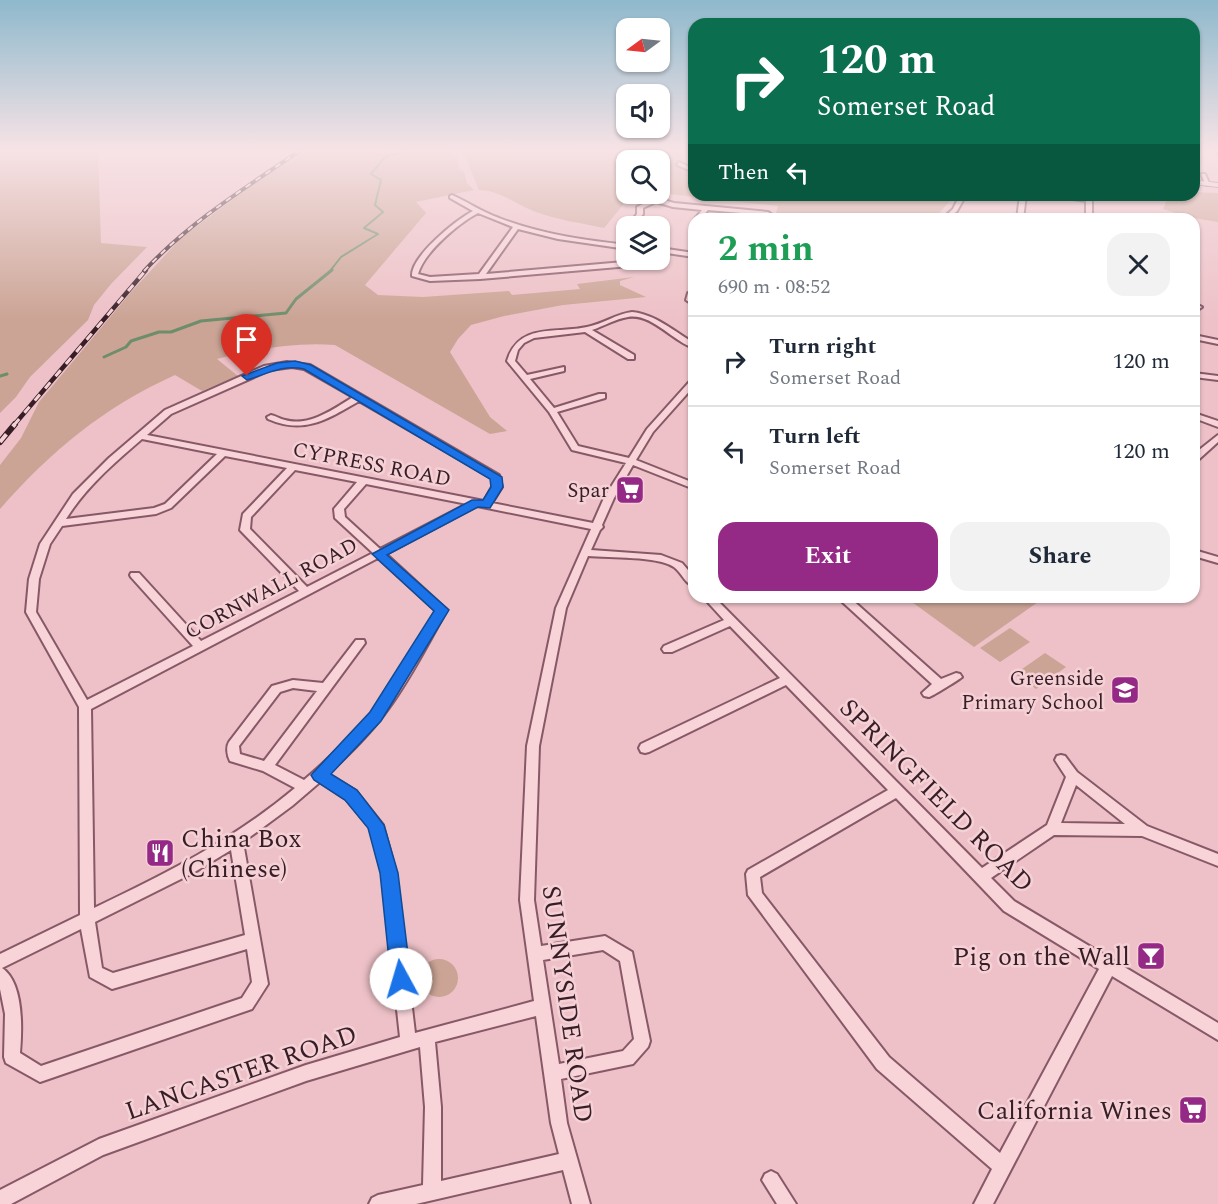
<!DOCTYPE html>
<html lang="en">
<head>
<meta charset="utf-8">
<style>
	:root { --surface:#fff; --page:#f2f2f3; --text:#1f2937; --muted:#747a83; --line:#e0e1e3; --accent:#952986 }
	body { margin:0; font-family:Spectral,serif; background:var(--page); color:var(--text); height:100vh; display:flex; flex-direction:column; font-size:22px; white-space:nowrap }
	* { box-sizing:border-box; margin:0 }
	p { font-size:20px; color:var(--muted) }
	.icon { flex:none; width:33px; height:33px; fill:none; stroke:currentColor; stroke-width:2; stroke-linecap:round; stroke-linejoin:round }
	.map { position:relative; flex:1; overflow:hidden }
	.details { position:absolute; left:688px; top:213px; width:512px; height:390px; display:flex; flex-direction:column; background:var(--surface); border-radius:18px; box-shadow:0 2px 4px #0004 }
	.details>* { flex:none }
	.banner { position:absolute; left:688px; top:18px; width:512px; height:183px; border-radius:18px; box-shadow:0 2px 4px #0004; background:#0b6e4f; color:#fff; overflow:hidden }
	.needle { width:39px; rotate:255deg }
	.buttons { position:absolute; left:616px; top:18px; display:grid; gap:12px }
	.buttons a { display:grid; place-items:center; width:54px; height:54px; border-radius:12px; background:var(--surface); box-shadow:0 2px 4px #0004; font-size:30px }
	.pin { position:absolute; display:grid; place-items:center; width:51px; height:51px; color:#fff; margin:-62px -26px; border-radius:50% 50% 50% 0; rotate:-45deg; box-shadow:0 0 6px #0007 }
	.pin .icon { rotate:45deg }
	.me { position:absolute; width:66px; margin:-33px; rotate:354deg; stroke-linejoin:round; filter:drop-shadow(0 0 4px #0008) }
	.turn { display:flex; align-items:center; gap:21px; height:126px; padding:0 30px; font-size:27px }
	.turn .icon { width:78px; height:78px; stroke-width:2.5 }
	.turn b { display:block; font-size:42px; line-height:51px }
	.then { display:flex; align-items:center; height:57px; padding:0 30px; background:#0003; gap:12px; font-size:22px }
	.round { display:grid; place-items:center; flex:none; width:63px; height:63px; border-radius:18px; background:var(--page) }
	.summary { display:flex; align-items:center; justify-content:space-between; height:102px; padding:0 30px }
	h1 { font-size:36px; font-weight:700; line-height:45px; color:#1e9e55 }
	.button { display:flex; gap:12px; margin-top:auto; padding:12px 30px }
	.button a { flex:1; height:69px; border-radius:18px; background:var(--accent); color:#fff; font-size:24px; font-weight:700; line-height:69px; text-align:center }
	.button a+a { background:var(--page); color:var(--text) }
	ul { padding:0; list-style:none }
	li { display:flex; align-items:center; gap:18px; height:90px; padding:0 30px; border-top:2px solid var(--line) }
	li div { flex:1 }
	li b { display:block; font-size:22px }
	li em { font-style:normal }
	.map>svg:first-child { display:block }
	.green { fill:#cba495 }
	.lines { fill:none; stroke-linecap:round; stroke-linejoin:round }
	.stream-far1 { stroke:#6e8d6b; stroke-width:2 }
	.stream { stroke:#6e8d6b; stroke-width:3 }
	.minor-casing { stroke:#875967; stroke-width:4 }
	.tertiary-casing { stroke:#875967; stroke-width:2 }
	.minor { fill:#f8d4d9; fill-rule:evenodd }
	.tertiary { fill:#f8d4d9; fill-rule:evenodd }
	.rail-far2-casing { stroke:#361d26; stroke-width:4 }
	.rail-far1-casing { stroke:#361d26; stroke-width:4.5 }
	.rail-casing { stroke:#361d26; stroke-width:6 }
	.rail-far2 { stroke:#f5d0d5; stroke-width:2; stroke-dasharray:6; stroke-linecap:butt }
	.rail-far1 { stroke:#f5d0d5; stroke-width:3; stroke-dasharray:8; stroke-linecap:butt }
	.rail { stroke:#f5d0d5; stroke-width:4; stroke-dasharray:10; stroke-linecap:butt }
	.route { fill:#1a73e8; stroke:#114b97; stroke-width:1.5 }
	.labels { text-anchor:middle; stroke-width:5; stroke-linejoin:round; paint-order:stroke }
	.street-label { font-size:21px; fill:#361d26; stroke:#f5d0d5 }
	.poi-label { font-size:21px; fill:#361d26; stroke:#f5d0d5; text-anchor:end }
	.near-street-label { font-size:26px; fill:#361d26; stroke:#f5d0d5 }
	.near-poi-label { font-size:26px; fill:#361d26; stroke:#f5d0d5; text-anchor:end }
</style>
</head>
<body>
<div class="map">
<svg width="1218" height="1204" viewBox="0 0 1218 1204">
	<rect width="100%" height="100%" fill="#edc1c7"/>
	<path class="green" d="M307 150 448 151C461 158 457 158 460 170L464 172 467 183 474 190 416 202 426 213 365 285 378 295 423 297 509 291 512 295 580 289 577 284 634 277 620 281V285L646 297 563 305 504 316 471 325 458 339 450 352 490 417 507 431 490 434 335 345C295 342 255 349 217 359L238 376 202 391 175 375C104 407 51 451 0 509V465L21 438 39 402 131 292 181 238 249 187Z
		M466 150 684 152 682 161 694 167V195H955L934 219 865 215 864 219H829L776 213 778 206 660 193V160H627V194H632L604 228C581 223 558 220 536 212 519 206 497 189 479 190L464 154 460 152Z
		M0 151H98L101 243 147 247 111 284 94 305 88 320 30 377 16 397 0 413Z
		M1194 192 1218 193V222L1188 217 1163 209 1169 195H1194Z
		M905 597H1045L974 647Z
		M1010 628 1030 642 1000 662 980 648Z
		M1045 653 1066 667 1036 689 1015 674Z
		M420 978a19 19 0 1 1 38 0a19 19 0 1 1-38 0Z"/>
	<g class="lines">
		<path class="stream-far1" d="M330 271 341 257 378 234 364 228 383 212 375 205 381 180 371 174 385 157 406 150"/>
		<path class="stream" d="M104 357 126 347 131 341 159 332H171L201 321 286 313 296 299 332 270
			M0 376 7 374"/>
		<g class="minor-casing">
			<path id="minor" d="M1218 150V153L1215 151V150Z
				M679 162 694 169V172L677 165Z
				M1201 174H1205L1210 185H1206Z
				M452 195C468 202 482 212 499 218 540 234 583 240 627 245V249L558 239 518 229 486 274 647 260 630 266 480 279 430 281 412 276C411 256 456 220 473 211L450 198V196ZM478 213 513 227 479 274 430 277 418 274C424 252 459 223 478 213Z
				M960 195H966L957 211 948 219H942L953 209Z
				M1020 195H1026L1023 219H1017Z
				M1046 195 1086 198V195H1092V219H1086V201Z
				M650 196 674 203 768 212 771 214 770 219H764L765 215 708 210 700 219 694 220 702 210 673 207 656 202 643 208V214L636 223H632L631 222 637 214V207L651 200 647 198Z
				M798 217H809L812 219H795Z
				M660 248 694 253V257L660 252Z
				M694 290 693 299 694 300V305L686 300 688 293Z
				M1194 303 1202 307 1199 309 1194 307Z
				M632 312C655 314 675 332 694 343V348C673 342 652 313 628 317 615 319 604 326 592 330L634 355V359H628L585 332 534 338 524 343 518 350 515 361 527 375 564 367V371L530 379 554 408 599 394H605V398L557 412 578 446 629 458 647 429 691 380H694V386L653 432 636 460 694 483V489L633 465 614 498 602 525 603 527 600 530 591 550 661 555 682 563 694 577V586C685 584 682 573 674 567 658 556 609 558 588 556L566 608 539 746 534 900 541 946 605 936 632 952 650 1041 648 1047 633 1064 561 1079 567 1123 590 1204H572L563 1170 416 1204H369L372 1198 378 1195 423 1185 425 1107 420 1047 306 1081 103 1155 11 1204H0V1190L99 1139 306 1065 400 1037 382 873 370 828 346 799 320 782 292 806 243 842 268 984 252 1009 40 1082 6 1063 4 1057 5 1014 0 989V954L80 915 79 707 26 612 29 579 40 544 73 494 109 458 165 410 264 366 287 362 310 365 499 475 502 487 492 503 593 523 604 498 626 463 572 450 549 412 507 361C519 322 556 334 587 327 603 324 616 314 632 312ZM292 367 304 369 353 397C334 409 309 427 285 420 280 419 276 416 271 415L267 417 268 419C304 435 328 419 359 401L492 478V487L484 501 147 435 171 414 270 370ZM142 439 217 454 165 504 154 508 66 519C86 487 113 464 142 439ZM225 456 287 468 243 514 240 530 299 591 201 641 139 573H131L130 575 131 577 193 646 87 700 36 612 39 579 50 544 62 526 156 514 171 508ZM295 470 357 482 334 509 335 518 373 553 307 587 250 529 251 517ZM366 484 467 504 380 549 345 517 344 509ZM477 506 591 529 556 608 527 746 520 900 534 1001 415 1033 396 873 383 825 356 791 328 774C349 754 371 733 388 709 411 678 428 643 447 610L386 554ZM378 558 436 611C418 641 402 673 381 701 359 730 331 757 304 780L275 765 365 643 364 640H356L323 683 293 680 272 686 229 742C226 747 227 755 230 761L263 771 295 788C233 840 167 873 94 908L91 709ZM293 688 317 691 264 761 240 754 239 746 280 692ZM231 850 245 935 113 973 102 968 95 922 193 873ZM81 929 90 977 112 989 247 949 252 982 242 998 41 1066 20 1053C22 1030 24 983 2 968ZM603 950 620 961 634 1039 623 1051 559 1064 543 960ZM536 1016 551 1123 559 1154 441 1181V1107L435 1042Z
				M1194 335 1218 340V344L1194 339Z
				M1194 373 1218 376V380L1194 377Z
				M1194 413 1218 421V427L1194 418Z
				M1218 435V442L1197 461 1194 462V454Z
				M1194 550 1218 557V563L1194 556Z
				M703 597H714L982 868 1047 825 1066 777 1055 760 1057 756 1061 755 1065 756 1077 772 1147 826 1218 854V866L1142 836 1054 835 991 878 1014 901 1218 1023V1040L1112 976 993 1204H974L992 1169 877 1069 748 895 746 874 748 870 888 790 786 685 649 752 645 753 641 752 639 748 641 744 780 678 730 626 672 652H664L662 649 664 646 724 620ZM1076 785 1125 824 1061 823ZM896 798 1004 911 1099 969 1000 1153 889 1057 762 893 760 877Z
				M837 597H849L941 679 956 673 960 674 962 677C960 679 931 697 929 697 927 697 926 696 924 696L922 693 932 684Z
				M771 1171 777 1174 796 1204H777L762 1180 765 1174Z"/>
		</g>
		<g class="tertiary-casing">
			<path id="tertiary" d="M1194 180 1218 183V187L1194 184Z"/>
		</g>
		<use href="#minor" class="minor"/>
		<use href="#tertiary" class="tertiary"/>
		<g class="rail-far2-casing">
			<path id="rail-far2" d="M144 271C191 221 245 188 301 150"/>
		</g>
		<g class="rail-far1-casing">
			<path id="rail-far1" d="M14 425 146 270"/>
		</g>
		<g class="rail-casing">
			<path id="rail" d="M0 442 15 424"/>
		</g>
		<use href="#rail-far2" class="rail-far2"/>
		<use href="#rail-far1" class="rail-far1"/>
		<use href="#rail" class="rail"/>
	</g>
	<linearGradient id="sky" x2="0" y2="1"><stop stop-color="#8eb9cc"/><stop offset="0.47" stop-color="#f7e3e6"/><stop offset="1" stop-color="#f7e3e6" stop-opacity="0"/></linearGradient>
	<rect width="1218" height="319" fill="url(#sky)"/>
	<path class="route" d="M295 361 311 365 502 477 503 487 490 508 478 507 387 555 449 610 381 721 331 774 357 790 384 825 398 873 411 979 408 986 401 989 394 986 391 979 380 873 368 828 345 800 314 780 311 775 370 712 434 611 372 554 472 500H483L491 487 490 479 304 369C283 364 267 374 247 380L242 376 277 363Z"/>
	<defs>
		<g id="supermarket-square" transform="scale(1.5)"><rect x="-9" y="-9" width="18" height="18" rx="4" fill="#952986" stroke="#f5d0d5"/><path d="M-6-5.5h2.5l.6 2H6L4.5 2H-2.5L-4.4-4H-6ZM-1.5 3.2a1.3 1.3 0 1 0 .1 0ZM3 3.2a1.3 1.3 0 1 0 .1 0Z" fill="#fff"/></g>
		<g id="school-square" transform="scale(1.5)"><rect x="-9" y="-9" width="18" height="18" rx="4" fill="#952986" stroke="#f5d0d5"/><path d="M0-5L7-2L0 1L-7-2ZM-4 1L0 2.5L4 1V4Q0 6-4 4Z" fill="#fff"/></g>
		<g id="restaurant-square" transform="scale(1.5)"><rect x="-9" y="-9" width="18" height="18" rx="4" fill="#952986" stroke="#f5d0d5"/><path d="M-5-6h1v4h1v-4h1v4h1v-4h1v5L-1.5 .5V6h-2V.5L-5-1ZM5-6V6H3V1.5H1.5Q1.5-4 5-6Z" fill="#fff"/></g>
		<g id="bar-square" transform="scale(1.5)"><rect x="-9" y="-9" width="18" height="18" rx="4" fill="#952986" stroke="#f5d0d5"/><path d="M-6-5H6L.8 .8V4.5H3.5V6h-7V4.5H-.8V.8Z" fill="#fff"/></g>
	</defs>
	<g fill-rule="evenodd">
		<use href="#supermarket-square" x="630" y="490"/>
		<use href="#school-square" x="1125" y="690"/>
		<use href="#restaurant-square" x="160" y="853"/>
		<use href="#bar-square" x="1151" y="956"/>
		<use href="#supermarket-square" x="1193" y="1110"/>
	</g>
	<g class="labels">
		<g class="street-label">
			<text transform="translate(372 464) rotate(11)" y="7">CYPRESS ROAD</text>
			<text transform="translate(271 588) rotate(-28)" y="7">CORNWALL ROAD</text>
		</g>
		<g class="poi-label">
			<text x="609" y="497">Spar</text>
			<text x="1104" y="685">Greenside<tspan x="1104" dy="24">Primary School</tspan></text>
		</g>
		<g class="near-street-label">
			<text transform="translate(937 795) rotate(45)" y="9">SPRINGFIELD ROAD</text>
			<text transform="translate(568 1004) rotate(82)" y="9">SUNNYSIDE ROAD</text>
			<text transform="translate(241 1072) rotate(-19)" y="9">LANCASTER ROAD</text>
		</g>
		<g class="near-poi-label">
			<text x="181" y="847" text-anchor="start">China Box<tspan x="181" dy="30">(Chinese)</tspan></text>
			<text x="1130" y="965">Pig on the Wall</text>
			<text x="1172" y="1119">California Wines</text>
		</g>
	</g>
</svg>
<div class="buttons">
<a><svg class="needle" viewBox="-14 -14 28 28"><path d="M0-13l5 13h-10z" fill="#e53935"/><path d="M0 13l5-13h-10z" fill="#747a83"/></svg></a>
<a><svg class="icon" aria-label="sound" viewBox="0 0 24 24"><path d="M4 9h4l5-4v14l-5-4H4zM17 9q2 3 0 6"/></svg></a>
<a><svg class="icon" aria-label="search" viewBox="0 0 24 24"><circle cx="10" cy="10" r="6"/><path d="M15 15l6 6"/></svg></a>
<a><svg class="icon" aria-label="layers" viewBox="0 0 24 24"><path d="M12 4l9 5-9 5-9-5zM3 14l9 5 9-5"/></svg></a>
</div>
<div class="pin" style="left:247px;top:376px;background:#d93025"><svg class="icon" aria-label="arrive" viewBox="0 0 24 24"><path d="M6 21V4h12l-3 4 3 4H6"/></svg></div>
<svg class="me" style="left:401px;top:979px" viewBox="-20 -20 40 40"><circle r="19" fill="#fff"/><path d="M0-13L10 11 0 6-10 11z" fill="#1a73e8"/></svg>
<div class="banner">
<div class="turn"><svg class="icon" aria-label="right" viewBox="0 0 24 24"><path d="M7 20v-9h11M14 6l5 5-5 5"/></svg><div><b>120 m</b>Somerset Road</div></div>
<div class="then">Then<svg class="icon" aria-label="left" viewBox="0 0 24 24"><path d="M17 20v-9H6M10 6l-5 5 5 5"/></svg></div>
</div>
<section class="details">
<div class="summary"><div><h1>2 min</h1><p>690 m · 08:52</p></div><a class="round"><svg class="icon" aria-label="close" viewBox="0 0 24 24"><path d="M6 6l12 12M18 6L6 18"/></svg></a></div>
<ul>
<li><svg class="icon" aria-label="right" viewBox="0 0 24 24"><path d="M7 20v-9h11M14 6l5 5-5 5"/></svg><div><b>Turn right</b><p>Somerset Road</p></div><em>120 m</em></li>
<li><svg class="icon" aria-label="left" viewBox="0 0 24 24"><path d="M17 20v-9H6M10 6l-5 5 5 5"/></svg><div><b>Turn left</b><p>Somerset Road</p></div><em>120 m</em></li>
</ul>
<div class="button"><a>Exit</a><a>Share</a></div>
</section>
</div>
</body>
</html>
